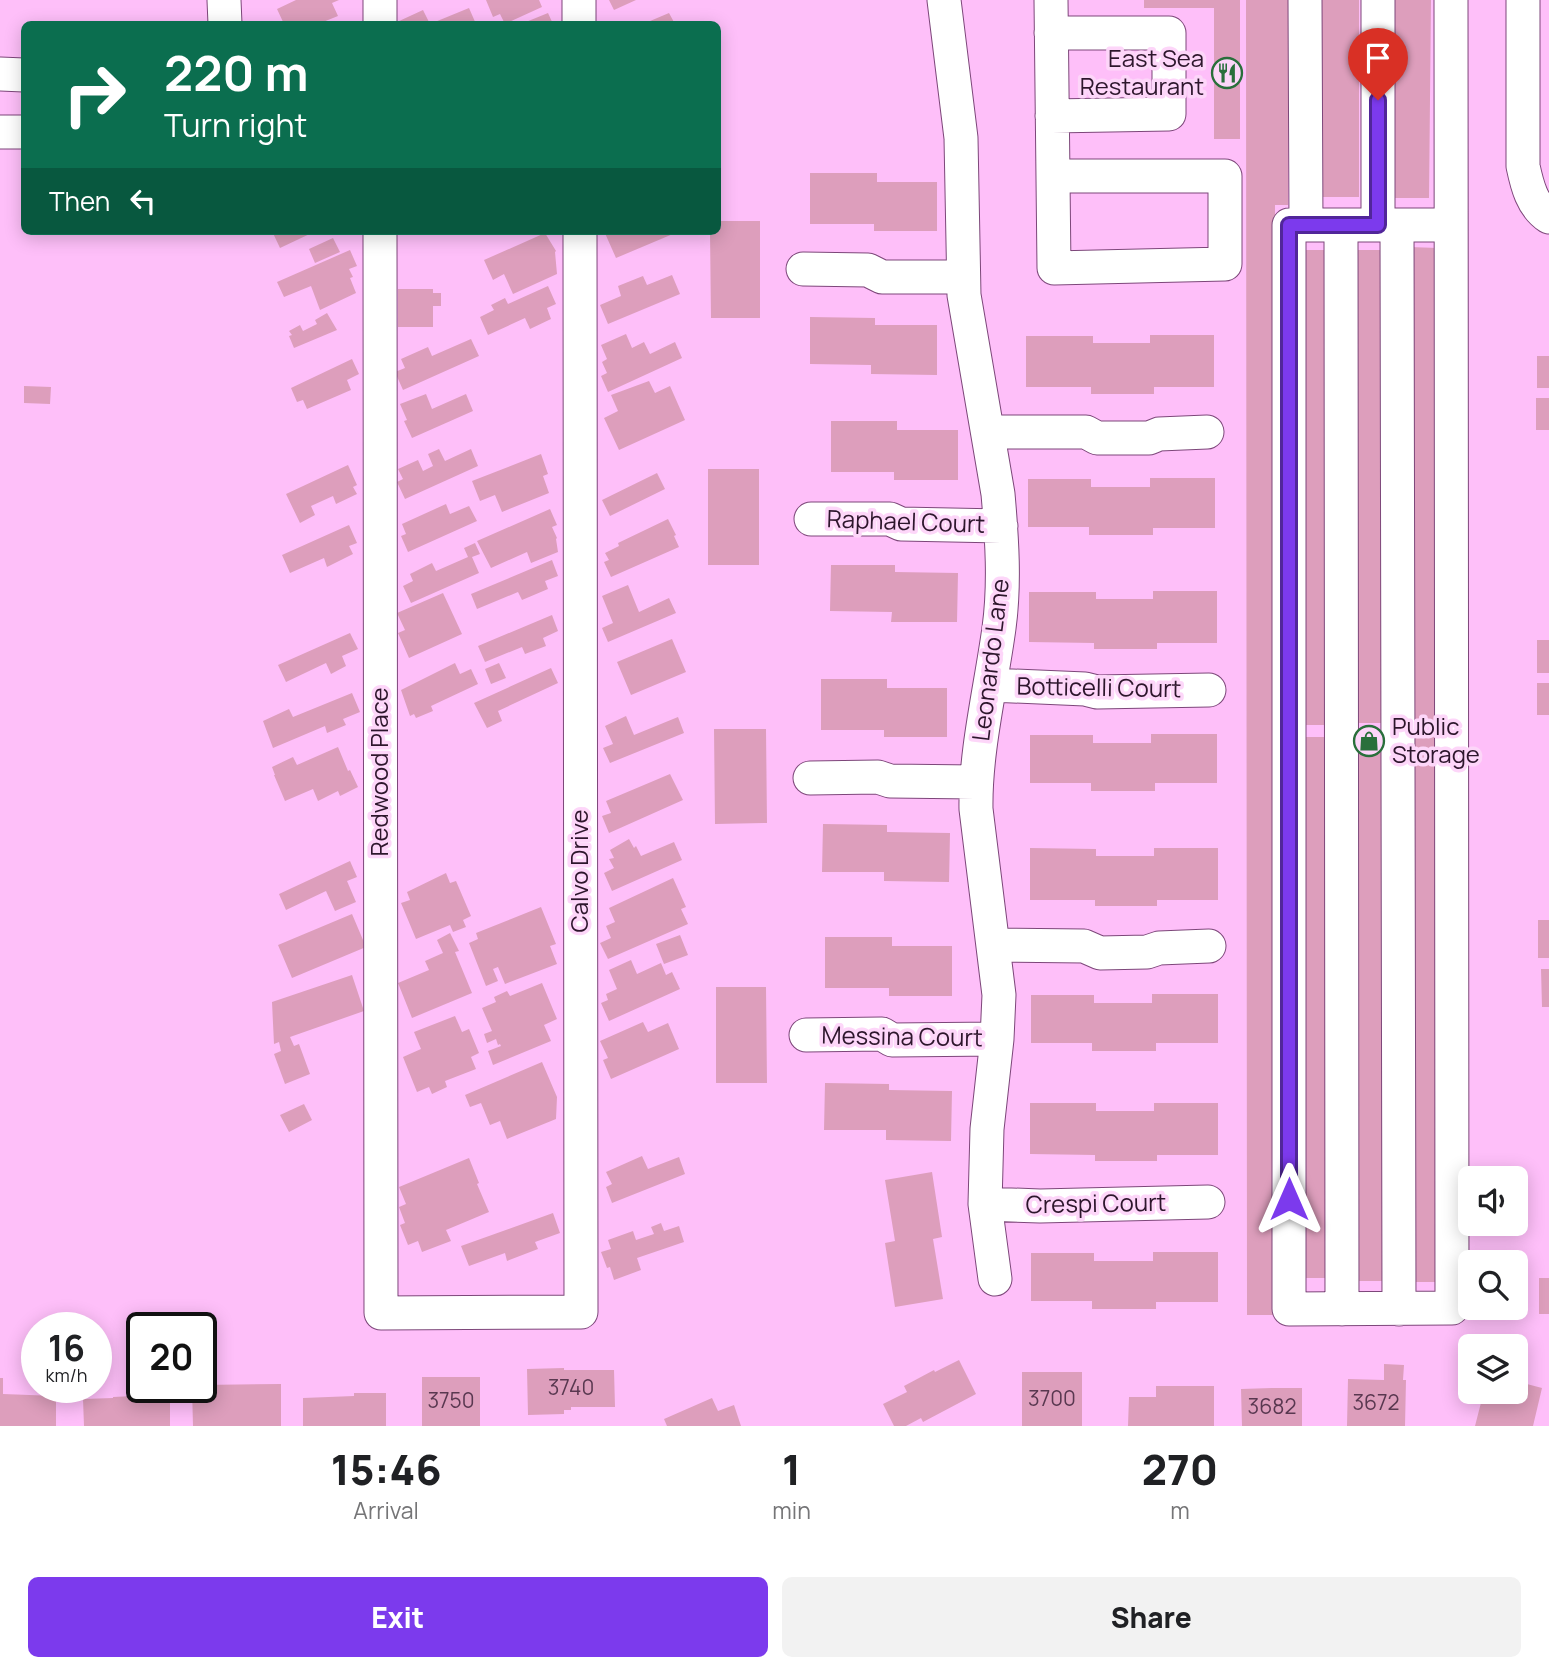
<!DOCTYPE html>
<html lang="en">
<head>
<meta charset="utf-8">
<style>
	:root { --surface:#fff; --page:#f2f2f2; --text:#202124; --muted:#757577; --accent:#7c3aed }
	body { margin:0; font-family:Manrope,sans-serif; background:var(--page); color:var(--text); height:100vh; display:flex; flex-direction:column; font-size:26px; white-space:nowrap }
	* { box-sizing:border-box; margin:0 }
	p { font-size:23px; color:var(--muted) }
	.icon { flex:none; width:38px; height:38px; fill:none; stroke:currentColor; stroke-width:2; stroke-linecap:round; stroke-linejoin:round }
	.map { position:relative; height:1426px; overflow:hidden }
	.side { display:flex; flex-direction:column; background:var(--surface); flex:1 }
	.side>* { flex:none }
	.banner { position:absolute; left:21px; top:21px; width:700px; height:214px; border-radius:10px; box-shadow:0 4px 18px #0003; background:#0b6e4f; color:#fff; overflow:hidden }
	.fabs { position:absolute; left:1458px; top:1166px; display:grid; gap:14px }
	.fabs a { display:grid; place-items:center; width:70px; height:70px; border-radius:10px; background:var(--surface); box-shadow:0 4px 18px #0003; font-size:35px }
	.speed { position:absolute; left:21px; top:1312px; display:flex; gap:14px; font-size:35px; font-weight:700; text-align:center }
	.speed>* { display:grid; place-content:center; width:91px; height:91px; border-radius:50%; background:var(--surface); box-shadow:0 4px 18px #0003; line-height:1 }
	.speed small { font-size:18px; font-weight:400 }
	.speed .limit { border:4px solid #111; border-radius:10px; background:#fff; color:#111 }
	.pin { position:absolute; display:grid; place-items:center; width:60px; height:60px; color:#fff; margin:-72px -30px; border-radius:50% 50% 50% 0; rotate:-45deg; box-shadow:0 0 7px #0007 }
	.pin .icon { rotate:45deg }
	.me { position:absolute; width:77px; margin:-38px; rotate:0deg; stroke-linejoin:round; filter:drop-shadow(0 0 5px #0008) }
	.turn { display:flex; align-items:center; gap:24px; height:147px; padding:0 28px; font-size:32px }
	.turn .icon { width:91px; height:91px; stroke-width:2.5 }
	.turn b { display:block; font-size:49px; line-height:60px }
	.then { display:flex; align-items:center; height:66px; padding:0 28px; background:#0003; gap:14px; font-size:26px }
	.eta { display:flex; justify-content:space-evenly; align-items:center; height:119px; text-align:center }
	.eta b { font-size:42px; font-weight:800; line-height:49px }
	.action { display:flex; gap:14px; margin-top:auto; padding:14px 28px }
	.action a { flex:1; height:80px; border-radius:10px; background:var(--accent); color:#fff; font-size:28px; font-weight:800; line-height:80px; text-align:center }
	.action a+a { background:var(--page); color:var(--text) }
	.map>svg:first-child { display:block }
	.building { fill:#dd9ebc }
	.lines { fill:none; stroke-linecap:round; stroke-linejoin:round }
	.minor-casing { stroke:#7d477a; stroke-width:35 }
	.minor { stroke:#fff; stroke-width:33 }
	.route-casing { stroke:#51269a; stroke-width:18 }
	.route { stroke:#7c3aed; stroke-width:12 }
	.labels { text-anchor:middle; stroke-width:7; stroke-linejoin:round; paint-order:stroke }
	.number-label { font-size:21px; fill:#593850 }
	.poi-label { font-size:24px; fill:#2d162c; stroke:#fdd6f9; text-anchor:end }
	.street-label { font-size:24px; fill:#2d162c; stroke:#fdd6f9 }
</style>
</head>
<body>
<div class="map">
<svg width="1549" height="1426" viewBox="0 0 1549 1426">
	<rect width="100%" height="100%" fill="#febff9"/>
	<path class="building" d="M296 0H339L332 3 338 16 318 24H284L277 9Z
		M486 0H539L542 7 505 24 500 14 493 17Z
		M609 0H636L614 10Z
		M1144 0H1240V139H1214V8H1144Z
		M1246 0H1288V205H1275L1277 1315H1247Z
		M1318 0H1359V197H1318Z
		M1393 0H1431L1429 198H1392Z
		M469 8 476 24H398L397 22 423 10 430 24Z
		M548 13 553 24H521Z
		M669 13 675 24H643Z
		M810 173H877V182H937V231H874V224H810Z
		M718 221H760V318H711L710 231H718Z
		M272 231H316L280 248Z
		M604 231H680L616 258Z
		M545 233 556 251 555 252 557 274 513 294 504 274 493 280 484 260Z
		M333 238 340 252 315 263 309 249Z
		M1409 247 1438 248 1437 724H1408Z
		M350 250 357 266 349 269 353 277 350 278 356 293 320 310 311 286 284 297 277 282Z
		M1301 250H1329L1330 725H1302Z
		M1357 250H1386L1384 723H1355Z
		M672 275 680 294 608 324 600 305 621 296 618 286 643 276 647 285Z
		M548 286 556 304 547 308 551 319 530 329 525 318 488 335 480 317 494 310 491 305 505 298 508 304Z
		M398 289H433V293H441V306H433V327H398Z
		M327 313 337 330 294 348 289 336 292 335 289 331 300 325 303 331 317 324 315 320Z
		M810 317 875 318V325H937V375L871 374V365L810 364Z
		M626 334 632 348 644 342 650 354 675 342 682 358 608 392 601 376 607 373 602 362 607 359 601 345Z
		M1150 335H1214V387H1154V394H1091V387H1026V336H1093V343H1150Z
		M471 339 479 356 403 390 395 372 405 368 401 359 428 347 432 356Z
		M1537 356H1549V388H1537Z
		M352 359 359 374 347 380 351 390 307 409 303 400 297 402 291 388Z
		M649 381 655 393 670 386 685 420 619 450 604 418 618 411 611 395Z
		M24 386 51 387 50 404 24 403Z
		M426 394 432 409 466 394 473 411 412 438 404 421 407 420 400 404Z
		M1536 398H1549V430H1536Z
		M831 421H897V430H958V480H894V472H831Z
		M439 449 445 461 471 449 478 466 405 499 397 482 403 479 398 469 418 460 423 471 433 466 428 454Z
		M541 454 548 474 543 476 549 493 502 512 495 495 480 501 472 481Z
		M348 465 357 485 353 487 357 494 336 504 333 496 311 506 315 515 300 523 286 494Z
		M708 469H759V565H708Z
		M657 473 665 489 610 516 602 500Z
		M1150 478H1215V528H1153V535H1089V527H1028V479H1091V487H1150Z
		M446 504 450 514 469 506 477 521 408 552 401 536 406 534 402 524Z
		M550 509 557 525 552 527 557 538 556 539 558 552 531 563 527 552 491 568 477 541Z
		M668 519 676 535 674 536 679 547 611 577 604 562 609 560 605 553 619 546 618 543Z
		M349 525 357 543 349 546 353 554 327 567 324 558 290 573 282 555Z
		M475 543 480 554 472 557 479 573 411 603 403 586 413 581 410 574 432 563 436 571 468 557 464 548Z
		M552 560 558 576 545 581 548 589 522 600 518 592 477 609 471 594Z
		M831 565H895V572L958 573 957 622H891L892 612 830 611Z
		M628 585 639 612 669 598 676 613 608 642 602 628 613 623 602 596Z
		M1153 591H1217V643H1157V649H1094V643L1029 642V592H1096V599H1153Z
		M443 593 462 634 409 658 398 633 405 630 397 613Z
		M552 615 558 631 543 638 546 646 525 654 522 647 485 662 478 646Z
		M350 633 358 649 342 656 346 666 331 674 326 663 286 682 278 665Z
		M672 639 686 672 631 695 617 662Z
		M1537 640H1549V673H1537Z
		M455 663 460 674 471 669 478 684 431 706 433 711 416 718 414 714 410 716 401 690Z
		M499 663 506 678 491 684 485 669Z
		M551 668 558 683 498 711 502 721 487 728 474 703Z
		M821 679H887V688H947V737H884V730H821Z
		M1537 683H1549V715H1537Z
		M352 693 360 712 343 719 346 725 327 733 325 726 273 748 263 721 289 709 293 717Z
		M626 716 634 735 678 717 684 733 610 763 603 748 613 744 605 726Z
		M714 729H766L767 823 715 824Z
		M1151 734H1217V783H1155V791H1091V783H1030V735H1093V743H1151Z
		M1355 736H1385V1281H1355Z
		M1408 736H1440L1441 1282H1409Z
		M1302 737H1330V1278H1302Z
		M338 747 348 771 350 770 358 787 340 796 338 791 318 801 313 789 285 801 274 775H275L272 767 293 757 297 765Z
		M670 774 683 800 609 833 602 816 611 813 606 801Z
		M823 824 887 825V832L950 833 949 882 884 881V872H822Z
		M629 839 634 848 636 846 641 856 674 842 682 860 612 891 604 873 614 868 609 859 614 858 610 850Z
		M1030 848 1096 849V856H1154V848H1218V900H1157V906H1095V900H1030Z
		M350 861 357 877 347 881 356 902 335 911 326 891 286 910 279 894Z
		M446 873 450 883 456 881 471 916 463 920 466 927 453 932 450 925 416 939 401 903 410 900 407 892Z
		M673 878 686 907 681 909 688 924 608 959 600 943 611 938 606 926 615 922 609 908Z
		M541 907 556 944 550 946 557 964 505 984 498 967 493 969 498 981 486 986 469 943 478 939 476 933Z
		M352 914 366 947 292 978 278 945Z
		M1538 920H1549V958H1538Z
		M450 933 459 951 455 952 472 993 412 1018 398 983 429 970 425 961 443 953 437 940Z
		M680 935 688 955 664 964 656 944Z
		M825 937H892V946H952V996H889V988H825Z
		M631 960 637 974 661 963 666 975 672 972 680 989 609 1021 601 1003 608 1000 606 994 617 989 609 970Z
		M1541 969H1549V1007H1542Z
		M352 975 364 1011 290 1037 294 1046 299 1044 310 1074 285 1084 274 1054 281 1051 279 1042 274 1044 272 1002Z
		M542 983 557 1019 544 1025 551 1041 493 1065 488 1051 501 1046 500 1044 498 1045 496 1039 487 1043 484 1034 492 1031 482 1008 496 1002 494 997 507 991 510 996Z
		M716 987H766L767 1083H716Z
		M1152 994H1218V1043H1156V1051H1092V1043H1031V995H1094V1003H1152Z
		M455 1016 462 1032 469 1029 479 1053 471 1057 476 1069 445 1081 447 1087 432 1094 429 1087 417 1092 403 1057 421 1049 414 1032Z
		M643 1022 648 1032 668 1023 679 1049 611 1079 603 1060 608 1058 600 1041Z
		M542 1062 557 1097 556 1119 507 1139 500 1121 490 1125 481 1103 470 1107 465 1095Z
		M825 1083 889 1084V1090L952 1091 951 1141 886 1140V1130H824Z
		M1030 1103H1096V1111H1154V1103H1218V1155H1157V1161H1095V1155L1030 1154Z
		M304 1104 312 1120 289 1132 280 1115Z
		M642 1156 648 1169 679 1157 685 1174 612 1203 606 1187 612 1184 606 1172Z
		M469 1158 479 1183 477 1184 489 1212 446 1230 451 1241 422 1252 418 1241 408 1245 400 1225 405 1223 399 1207 406 1204 399 1187Z
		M932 1172 942 1237 933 1239 943 1299 895 1307 885 1243 895 1241 885 1180Z
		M553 1213 560 1233 535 1242 538 1249 507 1261 505 1253 469 1266 461 1246Z
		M661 1223 664 1231 679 1226 684 1242 637 1258 641 1270 614 1280 610 1267 607 1268 601 1252 611 1249 608 1240 633 1231 636 1240 654 1234 651 1227Z
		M1153 1252H1218V1302H1156V1309H1092V1301H1031V1253H1094V1261H1153Z
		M1539 1278H1549V1314H1539Z
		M959 1360 976 1394 923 1422 921 1418 906 1426H894L883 1404 907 1392 904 1386 934 1370 935 1372Z
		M1384 1364 1404 1365 1403 1380H1406L1405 1426H1347L1348 1379 1384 1380Z
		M564 1368V1370H614L615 1407H571V1410H564V1414L528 1415 527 1369Z
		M1022 1372H1082V1426H1022Z
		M422 1377H480V1426H422Z
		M0 1378H3V1394L56 1396V1426H0Z
		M1516 1381 1542 1388 1533 1426H1475L1484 1391H1516Z
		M281 1384V1426H193L192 1388H201V1385Z
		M1156 1386H1214V1426H1128L1129 1397H1156Z
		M1273 1388H1302V1426H1242L1241 1389Z
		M354 1393H386V1426H303V1398L354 1396Z
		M170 1394V1426H84L83 1399 113 1398V1397L134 1396V1395Z
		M712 1398 718 1411 734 1405 741 1426H667L664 1419Z"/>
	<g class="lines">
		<g class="minor-casing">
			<path id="minor" d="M224 0 225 24
				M380 0V24
				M579 0V24
				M944 0 961 138 964 295 998 494C1002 539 1005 584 999 628 991 687 975 751 976 809L999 995 997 1039 987 1129 985 1204 995 1279
				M1051 0C1052 89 1053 179 1054 268L1225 264V176H1053
				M1305 0 1306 225
				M1378 0V225
				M1451 0 1452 1308 1289 1309V225H1451
				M1523 0V166C1527 185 1532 206 1549 217
				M1051 33H1169V114L1052 116
				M0 74 24 75
				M0 132H24
				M1341 225 1342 1309
				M1397 225 1399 1309
				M380 231 381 1313 581 1312 580 231
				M803 269 868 270 882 277H963
				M988 432H1086L1097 438H1149L1159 434 1207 432
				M811 519H890L901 524 1001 526
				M990 685 1085 689 1097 692 1209 690
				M810 778 878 777 890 781 975 782
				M994 945 1084 946 1100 953 1147 952 1159 948 1209 946
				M806 1035 882 1034 892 1040 997 1039
				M985 1204 1040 1206 1208 1202"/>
		</g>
		<use href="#minor" class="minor"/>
	</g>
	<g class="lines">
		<g class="route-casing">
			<path id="route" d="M1289 1199V225H1378V100"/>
		</g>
		<use href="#route" class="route"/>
	</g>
	<defs>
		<g id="restaurant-ring" transform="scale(1.575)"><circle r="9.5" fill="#fdd6f9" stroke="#296f3b" stroke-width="1.5"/><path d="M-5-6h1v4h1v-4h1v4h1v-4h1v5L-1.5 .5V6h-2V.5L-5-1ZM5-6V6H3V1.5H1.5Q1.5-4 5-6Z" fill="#296f3b"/></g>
		<g id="shop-ring" transform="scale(1.575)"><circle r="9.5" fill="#fdd6f9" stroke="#296f3b" stroke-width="1.5"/><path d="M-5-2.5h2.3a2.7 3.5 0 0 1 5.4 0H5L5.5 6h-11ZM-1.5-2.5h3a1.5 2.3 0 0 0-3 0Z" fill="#296f3b"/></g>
	</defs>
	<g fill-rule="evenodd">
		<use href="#restaurant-ring" x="1227" y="73"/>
		<use href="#shop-ring" x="1369" y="741"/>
	</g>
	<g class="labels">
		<g class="number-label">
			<text x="571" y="1395">3740</text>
			<text x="1052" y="1406">3700</text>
			<text x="451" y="1408">3750</text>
			<text x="1376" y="1410">3672</text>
			<text x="1272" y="1414">3682</text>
		</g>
		<g class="poi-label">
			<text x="1204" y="67">East Sea<tspan x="1204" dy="28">Restaurant</tspan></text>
			<text x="1392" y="735" text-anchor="start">Public<tspan x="1392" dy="28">Storage</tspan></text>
		</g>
		<g class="street-label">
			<text transform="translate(906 522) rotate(2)" y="8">Raphael Court</text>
			<text transform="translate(991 660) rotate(-83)" y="8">Leonardo Lane</text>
			<text transform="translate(1099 688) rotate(1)" y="8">Botticelli Court</text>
			<text transform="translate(380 772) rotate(-90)" y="8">Redwood Place</text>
			<text transform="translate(580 871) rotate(-90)" y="8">Calvo Drive</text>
			<text transform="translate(902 1037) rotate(1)" y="8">Messina Court</text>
			<text transform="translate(1096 1204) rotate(-1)" y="8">Crespi Court</text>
		</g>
	</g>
</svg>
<div class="fabs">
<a><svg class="icon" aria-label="sound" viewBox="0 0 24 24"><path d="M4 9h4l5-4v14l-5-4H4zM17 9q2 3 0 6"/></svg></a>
<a><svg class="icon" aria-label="search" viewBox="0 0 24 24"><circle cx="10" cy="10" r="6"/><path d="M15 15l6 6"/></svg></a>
<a><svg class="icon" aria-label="layers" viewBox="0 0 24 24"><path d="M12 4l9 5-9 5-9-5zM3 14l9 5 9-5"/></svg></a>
</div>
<div class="speed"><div>16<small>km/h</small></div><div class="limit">20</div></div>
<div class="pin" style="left:1378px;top:100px;background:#d93025"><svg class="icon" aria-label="arrive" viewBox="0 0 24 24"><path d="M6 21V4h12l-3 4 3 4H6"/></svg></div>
<svg class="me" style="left:1289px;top:1199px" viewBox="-20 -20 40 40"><path d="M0-17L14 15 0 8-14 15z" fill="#7c3aed" stroke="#fff" stroke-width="4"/></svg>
<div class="banner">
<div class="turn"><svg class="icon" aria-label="right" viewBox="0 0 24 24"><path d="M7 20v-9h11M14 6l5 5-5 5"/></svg><div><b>220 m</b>Turn right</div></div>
<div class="then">Then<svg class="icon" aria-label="left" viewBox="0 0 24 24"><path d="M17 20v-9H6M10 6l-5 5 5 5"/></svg></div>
</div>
</div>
<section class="side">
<div class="eta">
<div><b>15:46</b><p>Arrival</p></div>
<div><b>1</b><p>min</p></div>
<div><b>270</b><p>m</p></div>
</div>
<div class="action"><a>Exit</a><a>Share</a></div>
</section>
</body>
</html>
